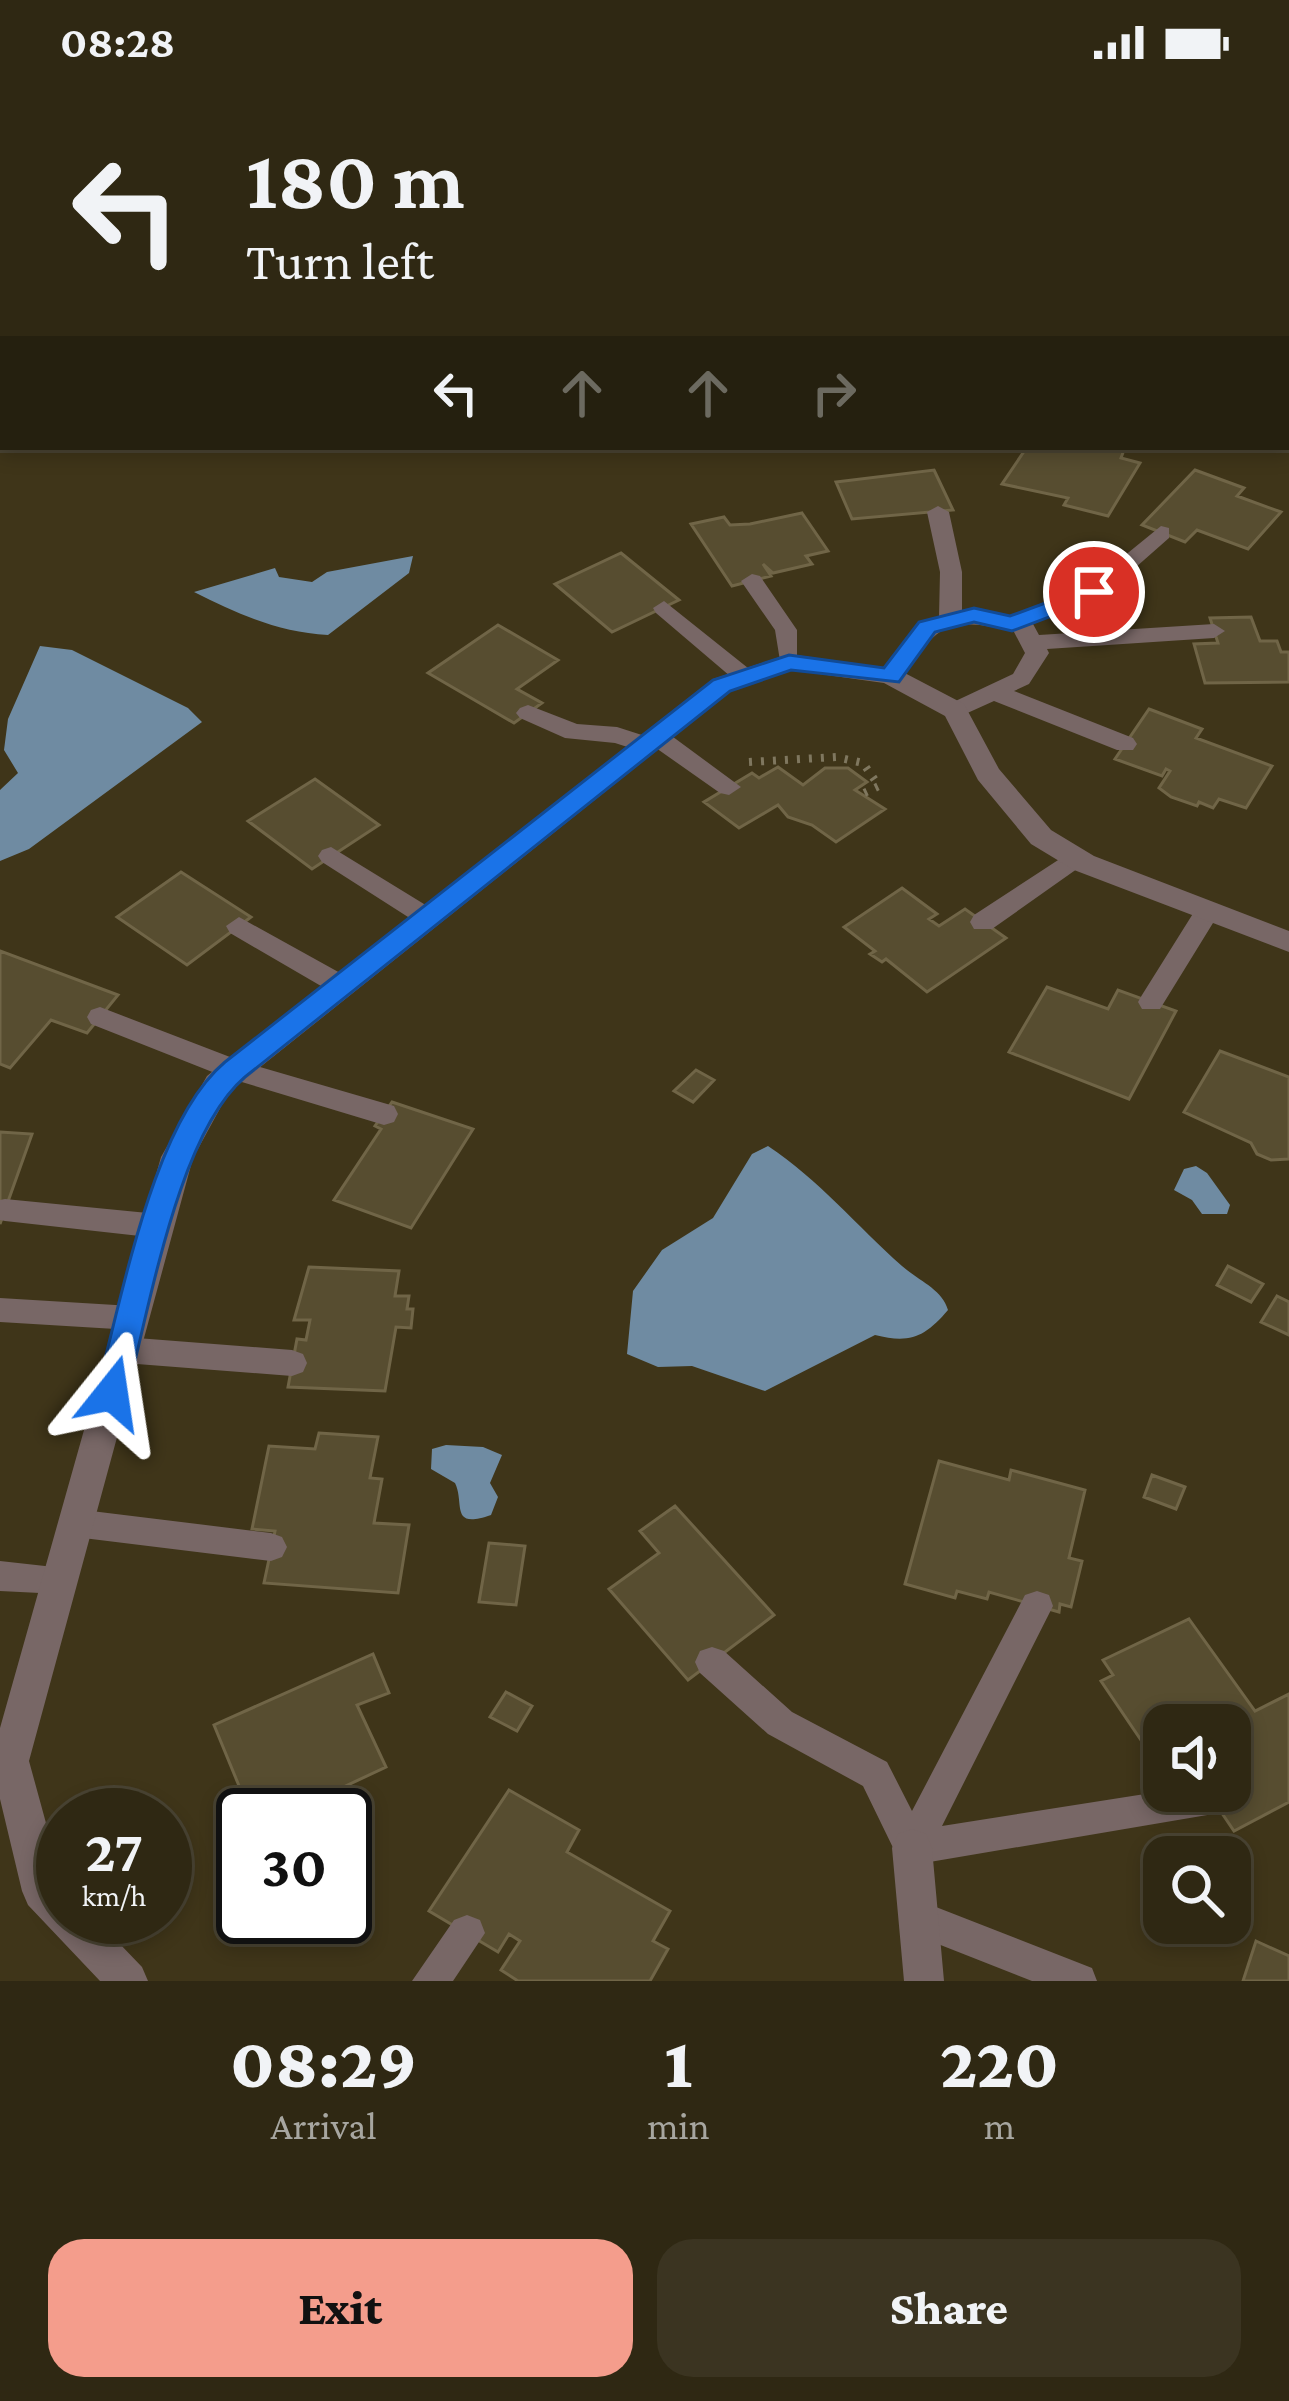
<!DOCTYPE html>
<html lang="en">
<head>
<meta charset="utf-8">
<style>
	:root { --surface:#2f2813; --page:#3b3421; --text:#f1f3f6; --muted:#a7a6a0; --line:#4a4433; --accent:#f49d8c }
	body { margin:0; font-family:"Crimson Pro",serif; background:var(--page); color:var(--text); height:100vh; display:flex; flex-direction:column; font-size:45px; white-space:nowrap }
	* { box-sizing:border-box; margin:0 }
	p { font-size:39px; color:var(--muted) }
	.icon { flex:none; width:66px; height:66px; fill:none; stroke:currentColor; stroke-width:2; stroke-linecap:round; stroke-linejoin:round }
	.map { position:relative; height:1897px; overflow:hidden }
	.side { display:flex; flex-direction:column; background:var(--surface); flex:1 }
	.side>* { flex:none }
	.hud { position:absolute; left:0px; top:0px; width:1290px; height:366px; box-shadow:0 6px 18px #0003,0 0 0 3px var(--line); background:#2f2813; color:var(--text); overflow:hidden }
	.tools { position:absolute; left:1143px; top:1620px; display:grid; gap:24px }
	.tools a { display:grid; place-items:center; width:108px; height:108px; border-radius:24px; background:var(--surface); box-shadow:0 6px 18px #0003,0 0 0 3px var(--line); font-size:60px }
	.speed { position:absolute; left:36px; top:1704px; display:flex; gap:24px; font-size:60px; font-weight:700; text-align:center }
	.speed>* { display:grid; place-content:center; width:156px; height:156px; border-radius:50%; background:var(--surface); box-shadow:0 6px 18px #0003,0 0 0 3px var(--line); line-height:1 }
	.speed small { font-size:30px; font-weight:400 }
	.speed .limit { border:6px solid #111; border-radius:18px; background:#fff; color:#111 }
	.pin { position:absolute; display:grid; place-items:center; width:102px; height:102px; color:#fff; margin:-51px; border:6px solid #fff; border-radius:50%; box-shadow:0 3px 12px #0007 }
	.me { position:absolute; width:132px; margin:-66px; rotate:15deg; stroke-linejoin:round; filter:drop-shadow(0 0 9px #0008) }
	.turn { display:flex; align-items:center; gap:42px; height:252px; padding:0 48px; font-size:54px }
	.turn .icon { width:156px; height:156px; stroke-width:2.5 }
	.turn b { display:block; font-size:84px; line-height:102px }
	.lanes { display:flex; align-items:center; height:114px; padding:0 48px; background:#0003; justify-content:center; gap:60px; direction:ltr }
	.lanes .off { opacity:.35 }
	.eta { display:flex; justify-content:space-evenly; align-items:center; height:204px; text-align:center }
	.eta b { font-size:72px; font-weight:800; line-height:84px }
	.cta { display:flex; gap:24px; margin-top:auto; padding:24px 48px }
	.cta a { flex:1; height:138px; border-radius:36px; background:var(--accent); color:#111; font-size:48px; font-weight:800; line-height:138px; text-align:center }
	.cta a+a { background:var(--page); color:var(--text) }
	.status { display:flex; justify-content:space-between; align-items:center; height:84px; padding:0 60px; background:var(--surface); direction:ltr }
	.status svg { height:33px; fill:currentColor }
	.map>svg:first-child { display:block }
	.water { fill:#6f8ba2 }
	.building { fill:#574d30; stroke:#706547; stroke-width:3 }
	.lines { fill:none; stroke-linecap:round; stroke-linejoin:round }
	.path { stroke:#7f775f; stroke-width:8; stroke-dasharray:3 9; stroke-linecap:butt }
	.lane { fill:#786766; fill-rule:evenodd }
	.street { fill:#786766; fill-rule:evenodd }
	.route { fill:#1a73e8; stroke:#114b97; stroke-width:3 }
</style>
</head>
<body>
<div class="status"><b>08:28</b><svg viewBox="0 0 49 12"><path d="M0 12V9h3v3zM5 12V6h3v6zM10 12V3h3v9zM15 12V0h3v12zM26 1h20v11H26zM47 4h2v5h-2z"/></svg></div>
<div class="map">
<svg width="1289" height="1897" viewBox="0 0 1289 1897">
	<rect width="100%" height="100%" fill="#3f3519"/>
	<path class="water" d="M413 472 409 489 328 551C278 548 238 530 194 508L275 484 279 493 312 498 327 488Z
		M40 562 72 566 188 624 202 638 29 765 0 777V706L18 689 4 666 8 635Z
		M768 1062C819 1096 857 1142 902 1182 919 1197 942 1205 948 1226 925 1253 910 1260 875 1251L765 1307 692 1282 658 1283 627 1270 633 1207 662 1166 713 1134 752 1070Z
		M1196 1082 1207 1089 1230 1121 1227 1130H1202L1192 1116 1174 1106 1184 1085Z
		M446 1361 483 1363 502 1371 490 1399 498 1413 491 1431C449 1446 465 1419 455 1399L431 1385 432 1365Z"/>
	<path class="building" d="M1027 363H1125L1121 374 1140 379 1108 432 1064 421 1068 414 1002 400Z
		M934 386 953 426 852 435 836 398Z
		M1195 386 1244 404 1237 412 1281 428 1248 465 1197 446 1185 458 1142 441Z
		M802 429 828 467 806 472 812 480 773 489 763 480 771 492 732 502 691 440 724 433 730 441 750 440Z
		M621 469 679 516 612 548 555 500Z
		M1251 533 1260 557H1277L1281 568H1289V598L1205 599 1194 560 1218 559 1210 534Z
		M498 541 558 576 517 605 542 619 514 639 428 589Z
		M1149 625 1202 645 1196 654 1272 682 1246 724 1219 715 1213 724 1199 718 1197 722 1171 713 1159 704 1170 687 1166 685 1162 692 1115 675Z
		M778 683 803 701 825 684H848L867 698 855 706 885 725 836 758 812 741 788 733 778 721 739 744 704 718 752 689 759 694Z
		M315 695 379 741 312 785 248 737Z
		M181 788 251 833 187 881 117 833Z
		M902 804 937 830 929 835 939 842 965 825 1006 854 927 908 886 875 882 878 870 870 875 867 844 843Z
		M0 867 118 911 87 949 51 936 10 984 0 980Z
		M1047 903 1108 925 1118 906 1176 927 1129 1015 1009 968Z
		M1220 967 1289 993V1075L1271 1076 1257 1070 1251 1059 1184 1028Z
		M696 986 714 996 693 1018 674 1007Z
		M392 1018 473 1045 411 1144 334 1116 381 1045 375 1042Z
		M0 1048 32 1050 0 1140Z
		M1228 1182 1263 1200 1251 1218 1217 1201Z
		M309 1183 399 1187 395 1212H409L407 1225H413L411 1244 396 1243 385 1307 288 1303 297 1255 306 1256 310 1236H294Z
		M1277 1212 1289 1218V1251L1261 1238Z
		M319 1349 378 1353 370 1394 382 1395 374 1439 409 1441 398 1509 264 1499 275 1447 252 1445 269 1362 315 1365Z
		M939 1377 1009 1396 1011 1386 1085 1406 1069 1474 1082 1477 1071 1523 1060 1520 1059 1528 989 1508 987 1515 957 1507 955 1514 905 1500Z
		M1152 1391 1185 1403 1176 1425 1144 1413Z
		M675 1422 774 1531 688 1596 609 1505 659 1469 640 1447Z
		M489 1459 525 1462 516 1521 479 1518Z
		M1189 1535 1255 1627 1289 1610V1718L1234 1747 1207 1707H1230V1641H1164V1690L1101 1597 1113 1591 1103 1576Z
		M373 1570 389 1609 357 1621 386 1683 284 1731H251L214 1641Z
		M506 1608 532 1622 517 1647 490 1633Z
		M509 1706 579 1746 567 1768 670 1827 653 1857 668 1865 650 1897H518L501 1886 520 1857 509 1850 498 1868 429 1827Z
		M1256 1857 1289 1872V1897H1243Z"/>
	<g class="lines">
		<path class="path" d="M749 678 836 673 863 679 879 702 864 709"/>
		<path class="lane" d="M938 422 949 428 962 488V527L974 524 1010 533 1086 503 1161 442 1169 444V454L1102 513 1033 540 1039 551 1214 540 1225 547 1214 554 1047 565 1049 569 1029 600 1014 607 1133 654 1137 660 1133 666H1117L994 617 963 631H947L943 626 947 621 1013 590 1025 569 1014 548C942 530 940 542 898 597L890 599 878 592 919 538 939 533 940 488 927 428Z
			M752 490 760 492 797 546V583H781L775 546 741 497Z
			M664 517 753 588 757 593 753 598H737L656 529 653 524Z
			M528 621 577 640 617 643 645 652 657 645 665 647 741 703 729 711 720 709 656 664 646 669 615 659 565 654 520 634 516 629 520 624Z
			M331 763 437 828 441 834 437 840H419L322 778 318 772 322 766Z
			M1075 765 1088 774 1084 780 992 845H974L970 838 974 831Z
			M1208 817 1221 826 1160 925H1142L1138 918 1142 911 1199 820Z
			M239 833 351 895 355 902 351 909H333L230 849 226 842Z
			M100 923 243 978 394 1022 398 1030 394 1038 384 1041 225 993 91 940 87 933 91 926Z
			M5 1115 158 1130 168 1134 173 1142 168 1150 158 1154 5 1137 0 1136V1116Z
			M0 1214 132 1222 143 1225 147 1234 143 1243 132 1246 0 1238Z
			M124 1253 292 1266 303 1270 307 1279 303 1288 292 1292 124 1279 113 1275 109 1266 113 1257Z
			M75 1425 271 1449 282 1453 287 1463 282 1473 271 1477 75 1453 64 1449 59 1439 64 1429Z
			M0 1477 72 1485 76 1495 72 1505 60 1510 0 1507Z
			M1037 1507 1049 1511 1053 1522 942 1742 1164 1707H1227L1230 1716 1225 1728 912 1781 899 1776 863 1702 768 1650 700 1589 695 1578 700 1567 712 1563 724 1567 792 1628 887 1678 912 1727 1025 1511Z
			M918 1816 1092 1884 1097 1897H1032L905 1847 900 1834 905 1821Z
			M467 1831 480 1836 485 1849 453 1897H412L454 1836Z"/>
		<path class="street" d="M789 570 899 586 964 620 999 685 1051 746 1094 772 1289 847V868L1074 786 1031 760 978 696 945 632 884 599 791 586 731 607 229 1008 193 1074 29 1677 63 1801V1833H94L142 1883 148 1897H100L28 1821 22 1807 0 1715V1644L161 1073 207 992 224 978 713 595Z
			M912 1745 926 1750 932 1764 944 1897H904L892 1764 898 1750Z"/>
	</g>
	<path class="route" d="M1094 501 1105 508 1102 513 1012 547 974 538 935 548 899 598 791 586 730 607 245 993C178 1050 150 1223 127 1309L123 1318 112 1322 101 1318 96 1309C122 1217 152 1039 225 978L713 596 789 571 884 584 919 538 974 524 1010 532Z"/>
</svg>
<div class="tools">
<a><svg class="icon" aria-label="sound" viewBox="0 0 24 24"><path d="M4 9h4l5-4v14l-5-4H4zM17 9q2 3 0 6"/></svg></a>
<a><svg class="icon" aria-label="search" viewBox="0 0 24 24"><circle cx="10" cy="10" r="6"/><path d="M15 15l6 6"/></svg></a>
</div>
<div class="speed"><div>27<small>km/h</small></div><div class="limit">30</div></div>
<div class="pin" style="left:1094px;top:508px;background:#d93025"><svg class="icon" aria-label="arrive" viewBox="0 0 24 24"><path d="M6 21V4h12l-3 4 3 4H6"/></svg></div>
<svg class="me" style="left:112px;top:1309px" viewBox="-20 -20 40 40"><path d="M0-17L14 15 0 8-14 15z" fill="#1a73e8" stroke="#fff" stroke-width="4"/></svg>
<div class="hud">
<div class="turn"><svg class="icon" aria-label="left" viewBox="0 0 24 24"><path d="M17 20v-9H6M10 6l-5 5 5 5"/></svg><div><b>180 m</b>Turn left</div></div>
<div class="lanes"><svg class="icon" aria-label="left" viewBox="0 0 24 24"><path d="M17 20v-9H6M10 6l-5 5 5 5"/></svg><svg class="icon off" aria-label="ahead" viewBox="0 0 24 24"><path d="M12 20V5M6 11l6-6 6 6"/></svg><svg class="icon off" aria-label="ahead" viewBox="0 0 24 24"><path d="M12 20V5M6 11l6-6 6 6"/></svg><svg class="icon off" aria-label="right" viewBox="0 0 24 24"><path d="M7 20v-9h11M14 6l5 5-5 5"/></svg></div>
</div>
</div>
<section class="side">
<div class="eta">
<div><b>08:29</b><p>Arrival</p></div>
<div><b>1</b><p>min</p></div>
<div><b>220</b><p>m</p></div>
</div>
<div class="cta"><a>Exit</a><a>Share</a></div>
</section>
</body>
</html>
